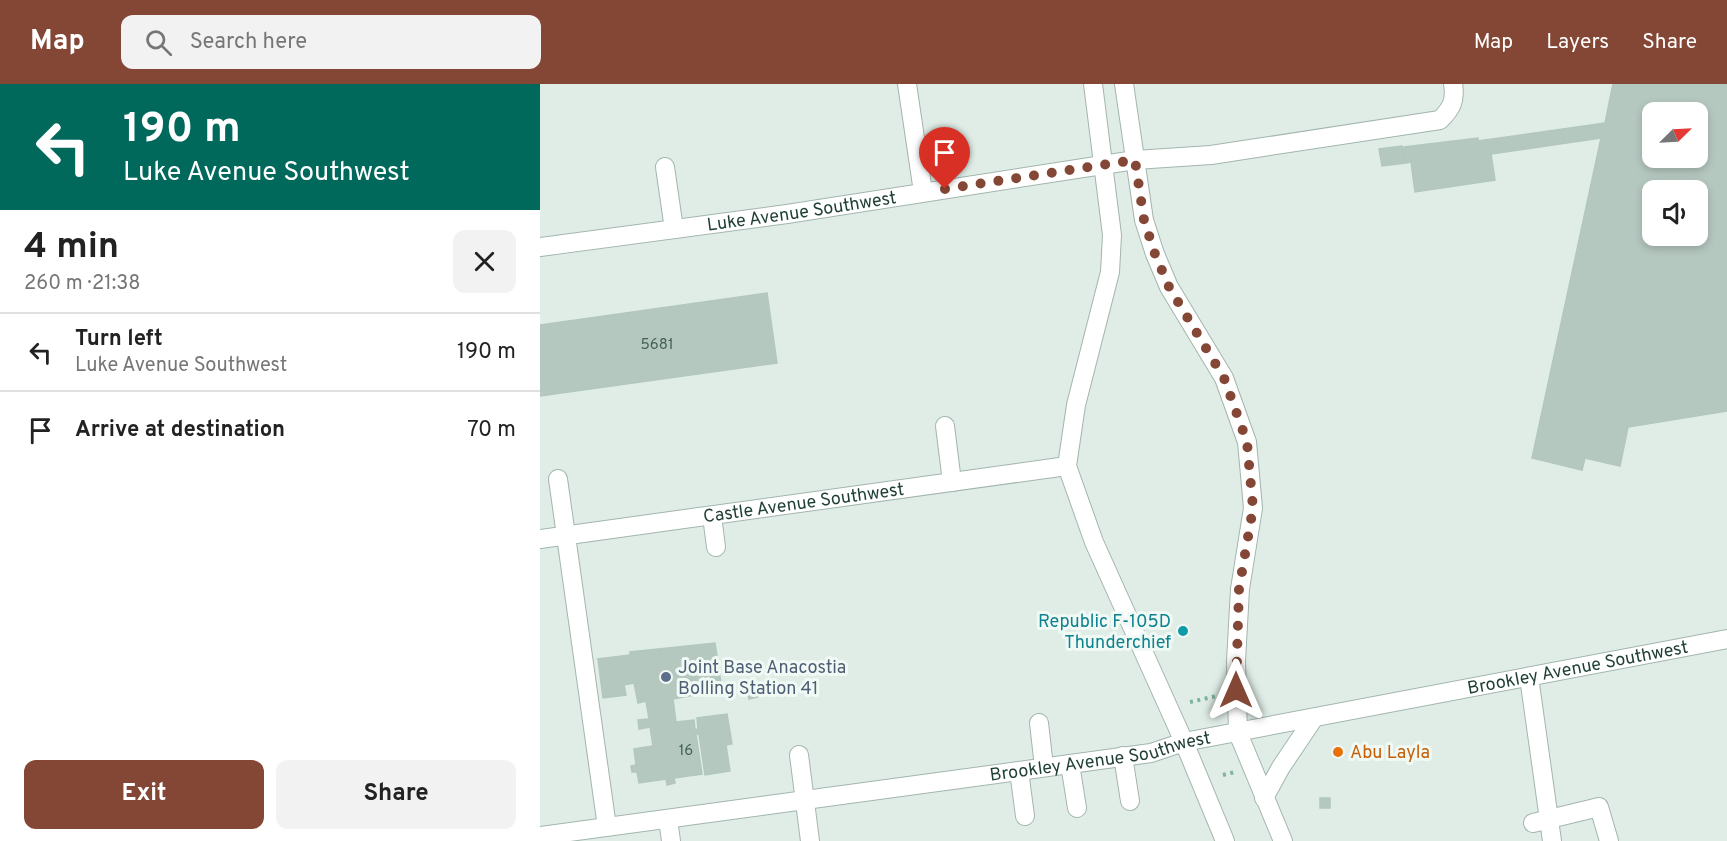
<!DOCTYPE html>
<html lang="en">
<head>
<meta charset="utf-8">
<style>
	:root { --surface:#fff; --page:#f2f2f2; --text:#222; --muted:#767676; --line:#e0e0e0; --accent:#854735 }
	body { margin:0; font-family:Overpass,sans-serif; background:var(--page); color:var(--text); height:100vh; display:flex; flex-direction:column; font-size:22px; white-space:nowrap }
	* { box-sizing:border-box; margin:0 }
	p { font-size:20px; color:var(--muted) }
	.icon { flex:none; width:33px; height:33px; fill:none; stroke:currentColor; stroke-width:2; stroke-linecap:round; stroke-linejoin:round }
	.map { position:relative; flex:1; overflow:hidden }
	.drawer { display:flex; flex-direction:column; background:var(--surface); width:540px }
	.drawer>* { flex:none }
	.hud { background:#00695c; color:#fff; overflow:hidden }
	.needle { width:39px; rotate:66deg }
	.controls { position:absolute; left:1102px; top:18px; display:grid; gap:12px }
	.controls a { display:grid; place-items:center; width:66px; height:66px; border-radius:12px; background:var(--surface); box-shadow:0 3px 9px #0003; font-size:30px }
	.pin { position:absolute; display:grid; place-items:center; width:51px; height:51px; color:#fff; margin:-62px -26px; border-radius:50% 50% 50% 0; rotate:-45deg; box-shadow:0 0 6px #0007 }
	.pin .icon { rotate:45deg }
	.me { position:absolute; width:66px; margin:-33px; rotate:0deg; stroke-linejoin:round; filter:drop-shadow(0 0 4px #0008) }
	.turn { display:flex; align-items:center; gap:21px; height:126px; padding:0 24px; font-size:27px }
	.turn .icon { width:78px; height:78px; stroke-width:2.5 }
	.turn b { display:block; font-size:42px; line-height:51px }
	.round { display:grid; place-items:center; flex:none; width:63px; height:63px; border-radius:12px; background:var(--page) }
	.headline { display:flex; align-items:center; justify-content:space-between; height:102px; padding:0 24px }
	h1 { font-size:36px; font-weight:700; line-height:45px }
	.primary-button { display:flex; gap:12px; margin-top:auto; padding:12px 24px }
	.primary-button a { flex:1; height:69px; border-radius:12px; background:var(--accent); color:#fff; font-size:24px; font-weight:700; line-height:69px; text-align:center }
	.primary-button a+a { background:var(--page); color:var(--text) }
	ul { padding:0; list-style:none }
	li { display:flex; align-items:center; gap:18px; height:78px; padding:0 24px; border-top:2px solid var(--line) }
	li div { flex:1 }
	li b { display:block; font-size:22px }
	li em { font-style:normal }
	header { display:flex; align-items:center; gap:36px; box-sizing:border-box; height:84px; padding:0 30px; background:var(--accent); color:#fff }
	header strong { font-size:28px }
	nav { display:flex; gap:33px; margin-inline-start:auto; font-size:21px }
	.search { width:420px; height:54px; background:var(--page); display:flex; align-items:center; gap:15px; box-sizing:border-box; padding:0 21px; border-radius:12px; color:var(--muted); font-size:22px }
	main { display:flex; flex:1; min-height:0 }
	.map>svg:first-child { display:block }
	.building { fill:#b5c8c0; stroke:#b2c7be; stroke-width:1.5; fill-rule:evenodd }
	.lines { fill:none; stroke-linecap:round; stroke-linejoin:round }
	.minor-casing { stroke:#a2b5ae; stroke-width:20 }
	.path { stroke:#7db4a1; stroke-width:4; stroke-dasharray:3 4.5; stroke-linecap:butt }
	.minor { stroke:#fff; stroke-width:18 }
	.route { stroke:#854735; stroke-width:10; stroke-dasharray:0 18 }
	.culture-dot { fill:#0f9aa8; stroke:#f1f9f5; stroke-width:2 }
	.service-dot { fill:#5c6f8a; stroke:#f1f9f5; stroke-width:2 }
	.food-dot { fill:#e8710a; stroke:#f1f9f5; stroke-width:2 }
	.labels { text-anchor:middle; stroke-width:6; stroke-linejoin:round; paint-order:stroke }
	.number-label { font-size:15px; fill:#446158 }
	.street-label { font-size:18px; fill:#1f3f36; stroke:#f1f9f5 }
	.culture-label { font-size:18px; fill:#0d838f; stroke:#f1f9f5; text-anchor:end }
	.service-label { font-size:18px; fill:#4e5e75; stroke:#f1f9f5; text-anchor:start }
	.food-label { font-size:18px; fill:#c56008; stroke:#f1f9f5; text-anchor:start }
</style>
</head>
<body>
<header>
<strong>Map</strong>
<div class="search"><svg class="icon" aria-label="search" viewBox="0 0 24 24"><circle cx="10" cy="10" r="6"/><path d="M15 15l6 6"/></svg>Search here</div>
<nav><a>Map</a><a>Layers</a><a>Share</a></nav>
</header>
<main>
<section class="drawer">
<div class="hud">
<div class="turn"><svg class="icon" aria-label="left" viewBox="0 0 24 24"><path d="M17 20v-9H6M10 6l-5 5 5 5"/></svg><div><b>190 m</b>Luke Avenue Southwest</div></div>
</div>
<div class="headline"><div><h1>4 min</h1><p>260 m · 21:38</p></div><a class="round"><svg class="icon" aria-label="close" viewBox="0 0 24 24"><path d="M6 6l12 12M18 6L6 18"/></svg></a></div>
<ul>
<li><svg class="icon" aria-label="left" viewBox="0 0 24 24"><path d="M17 20v-9H6M10 6l-5 5 5 5"/></svg><div><b>Turn left</b><p>Luke Avenue Southwest</p></div><em>190 m</em></li>
<li><svg class="icon" aria-label="arrive" viewBox="0 0 24 24"><path d="M6 21V4h12l-3 4 3 4H6"/></svg><div><b>Arrive at destination</b></div><em>70 m</em></li>
</ul>
<div class="primary-button"><a>Exit</a><a>Share</a></div>
</section>
<div class="map">
<svg width="1187" height="757" viewBox="0 0 1187 757">
	<rect width="100%" height="100%" fill="#e0ede7"/>
	<path class="building" d="M1073 0H1187V327L1088 343 1080 382 1045 374 1042 386 992 374 1061 54 951 70 955 96 875 108 871 78 865 79 864 63 938 54V57L1065 39ZM1113 28H1158V74H1113ZM1113 106H1158V152H1113Z
		M862 62 865 79 842 82 839 65Z
		M227 209 237 279 0 312V241Z
		M175 559 182 606 133 615 136 638 154 636 155 646 158 645 157 634 187 630 192 660 186 661 190 687 165 691 159 650H156L162 690 134 694 135 699 127 701 126 695 99 699 97 688H92L91 682 96 681 94 665 113 662 110 643 99 645 98 636 109 635 106 617 98 619 94 599 84 601 86 611 63 614 58 575 90 571V568Z
		M216 603 218 613 209 615 207 604Z
		M780 714H790V724H780Z"/>
	<g class="lines">
		<g class="minor-casing">
			<g id="minor">
				<path d="M367 0 383 108"/>
				<path d="M553 0 572 151 570 188 536 321 527 382 554 458 644 658 685 757"/>
				<path d="M584 0 604 136 615 170 629 203 684 294 707 358 713 424 700 505 696 577 698 649 743 757"/>
				<path d="M125 83 134 145"/>
				<path id="s1" d="M0 163 247 130 595 76 671 71 900 36C911 25 916 17 913 0"/>
				<path d="M405 342 412 398"/>
				<path d="M18 395 67 743"/>
				<path d="M172 432 176 463"/>
				<path id="s2" d="M0 455 527 382"/>
				<path d="M989 593 1012 757"/>
				<path d="M499 639 504 683"/>
				<path d="M259 671 270 757"/>
				<path d="M583 672 590 717"/>
				<path d="M530 680 537 724"/>
				<path d="M479 687 485 732"/>
				<path d="M724 714 741 683 774 634"/>
				<path d="M128 735 131 757"/>
				<path d="M993 739 1059 723 1069 757"/>
				<path id="s3" d="M0 752 611 669 644 658 1187 555"/>
			</g>
		</g>
		<path class="path" d="M650 618 681 611
			M683 691 695 688"/>
		<use href="#minor" class="minor"/>
	</g>
	<g class="lines">
		<path class="route" d="M405 105 595 76 604 136 615 170 629 203 684 294 707 358 713 424 699 505 696 606"/>
	</g>
	<circle class="culture-dot" cx="643" cy="547" r="6"/>
	<circle class="service-dot" cx="126" cy="593" r="6"/>
	<circle class="food-dot" cx="798" cy="668" r="6"/>
	<g class="labels">
		<g class="number-label">
			<text x="117" y="265">5681</text>
			<text x="146" y="671">16</text>
		</g>
		<g class="street-label">
			<text dy="6" stroke="none"><textPath href="#s1" startOffset="264">Luke Avenue Southwest</textPath></text>
			<text dy="6" stroke="none"><textPath href="#s2" startOffset="266">Castle Avenue Southwest</textPath></text>
			<text dy="6" stroke="none"><textPath href="#s3" startOffset="1052">Brookley Avenue Southwest</textPath></text>
			<text dy="6" stroke="none"><textPath href="#s3" startOffset="566">Brookley Avenue Southwest</textPath></text>
		</g>
		<g class="culture-label">
			<text x="631" y="543">Republic F-105D<tspan x="631" dy="21">Thunderchief</tspan></text>
		</g>
		<g class="service-label">
			<text x="138" y="589">Joint Base Anacostia<tspan x="138" dy="21">Bolling Station 41</tspan></text>
		</g>
		<g class="food-label">
			<text x="810" y="674">Abu Layla</text>
		</g>
	</g>
</svg>
<div class="controls">
<a><svg class="needle" viewBox="-14 -14 28 28"><path d="M0-13l5 13h-10z" fill="#e53935"/><path d="M0 13l5-13h-10z" fill="#767676"/></svg></a>
<a><svg class="icon" aria-label="sound" viewBox="0 0 24 24"><path d="M4 9h4l5-4v14l-5-4H4zM17 9q2 3 0 6"/></svg></a>
</div>
<div class="pin" style="left:405px;top:105px;background:#d93025"><svg class="icon" aria-label="arrive" viewBox="0 0 24 24"><path d="M6 21V4h12l-3 4 3 4H6"/></svg></div>
<svg class="me" style="left:696px;top:606px" viewBox="-20 -20 40 40"><path d="M0-17L14 15 0 8-14 15z" fill="#854735" stroke="#fff" stroke-width="4"/></svg>
</div>
</main>
</body>
</html>
